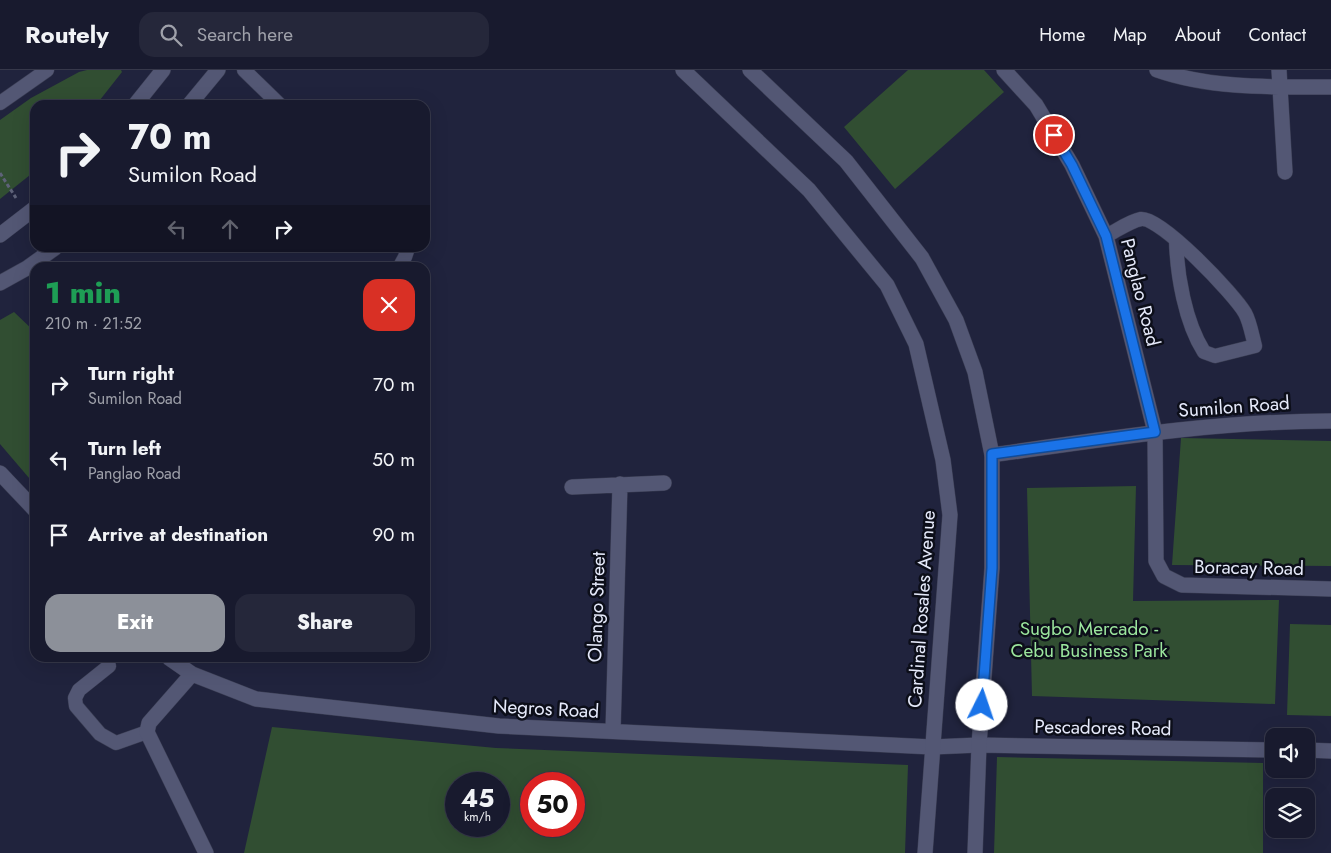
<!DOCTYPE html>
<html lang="en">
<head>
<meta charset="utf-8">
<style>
	:root { --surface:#181a2e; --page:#25273a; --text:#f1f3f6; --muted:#9fa1aa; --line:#36384a; --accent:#8c9099 }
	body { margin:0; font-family:Jost,sans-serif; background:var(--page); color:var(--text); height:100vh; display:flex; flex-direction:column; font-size:19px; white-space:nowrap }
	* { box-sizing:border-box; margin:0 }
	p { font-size:16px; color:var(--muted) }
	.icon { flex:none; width:28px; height:28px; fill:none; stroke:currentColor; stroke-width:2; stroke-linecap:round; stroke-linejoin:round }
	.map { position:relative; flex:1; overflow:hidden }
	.side { position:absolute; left:30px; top:192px; width:400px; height:400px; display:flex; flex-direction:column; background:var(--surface); border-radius:15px; box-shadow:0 5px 20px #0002,0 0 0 1px var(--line) }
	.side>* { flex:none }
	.guide { position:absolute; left:30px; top:30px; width:400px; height:152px; border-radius:15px; box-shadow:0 5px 20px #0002,0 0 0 1px var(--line); background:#181a2e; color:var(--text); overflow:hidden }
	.tools { position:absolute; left:1265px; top:658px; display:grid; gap:10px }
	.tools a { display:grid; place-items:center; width:50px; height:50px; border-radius:10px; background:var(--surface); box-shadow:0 5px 20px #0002,0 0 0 1px var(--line); font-size:25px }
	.speed { position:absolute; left:445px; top:702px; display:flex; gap:10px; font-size:25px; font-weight:700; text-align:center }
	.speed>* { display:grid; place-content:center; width:65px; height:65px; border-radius:50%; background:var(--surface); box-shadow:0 5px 20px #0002,0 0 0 1px var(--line); line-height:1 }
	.speed small { font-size:12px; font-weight:400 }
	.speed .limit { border:8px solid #d22; background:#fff; color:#111 }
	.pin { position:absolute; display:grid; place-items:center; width:42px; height:42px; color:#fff; margin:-21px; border:2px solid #fff; border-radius:50%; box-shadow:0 1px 5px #0007 }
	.me { position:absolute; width:55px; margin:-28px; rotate:4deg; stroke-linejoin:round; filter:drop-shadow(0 0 4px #0008) }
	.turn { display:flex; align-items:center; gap:18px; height:105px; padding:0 15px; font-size:22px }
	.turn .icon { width:65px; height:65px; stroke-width:2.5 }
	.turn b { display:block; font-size:35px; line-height:42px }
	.lanes { display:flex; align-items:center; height:48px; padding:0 15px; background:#0003; justify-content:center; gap:25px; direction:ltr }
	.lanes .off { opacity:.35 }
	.round { display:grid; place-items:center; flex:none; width:52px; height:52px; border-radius:15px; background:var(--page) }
	.overview { display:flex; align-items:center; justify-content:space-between; height:85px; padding:0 15px }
	h1 { font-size:30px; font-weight:800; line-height:38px; color:#1e9e55 }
	.button { display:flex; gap:10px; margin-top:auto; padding:10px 15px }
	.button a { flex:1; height:58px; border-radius:15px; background:var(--accent); color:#fff; font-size:20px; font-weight:800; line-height:58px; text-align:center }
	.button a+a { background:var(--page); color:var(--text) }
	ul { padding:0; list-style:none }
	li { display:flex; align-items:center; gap:15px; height:75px; padding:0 15px }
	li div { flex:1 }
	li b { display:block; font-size:19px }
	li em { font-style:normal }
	header { display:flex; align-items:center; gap:30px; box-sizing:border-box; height:70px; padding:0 25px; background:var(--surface); border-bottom:1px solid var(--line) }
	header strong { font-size:24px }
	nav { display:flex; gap:28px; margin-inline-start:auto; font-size:18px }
	.search { width:350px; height:45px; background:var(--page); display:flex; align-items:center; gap:12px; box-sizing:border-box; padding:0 18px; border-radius:15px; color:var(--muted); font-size:19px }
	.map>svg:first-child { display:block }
	.green { fill:#314e32; fill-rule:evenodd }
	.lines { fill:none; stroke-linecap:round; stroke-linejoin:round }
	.service-casing { stroke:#3a3d53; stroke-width:15 }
	.minor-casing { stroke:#3a3d53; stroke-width:16 }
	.tertiary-casing { stroke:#3a3d53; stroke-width:16 }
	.secondary-casing { stroke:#3a3d53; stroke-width:16 }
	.path { stroke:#5e6279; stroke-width:3; stroke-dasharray:4 2.5; stroke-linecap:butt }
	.service { stroke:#535774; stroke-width:14 }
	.minor { stroke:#535774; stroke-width:15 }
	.tertiary { stroke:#535774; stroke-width:15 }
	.secondary { stroke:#535774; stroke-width:15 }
	.route-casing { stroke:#114b97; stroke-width:12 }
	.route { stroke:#1a73e8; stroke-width:9 }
	.labels { text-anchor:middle; stroke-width:5; stroke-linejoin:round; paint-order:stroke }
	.street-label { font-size:19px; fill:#e6eafb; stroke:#0c0e19 }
	.park-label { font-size:19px; fill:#9be59d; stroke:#0c0e19 }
</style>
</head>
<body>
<header>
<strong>Routely</strong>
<div class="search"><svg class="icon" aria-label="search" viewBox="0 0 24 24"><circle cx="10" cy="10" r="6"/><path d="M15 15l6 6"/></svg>Search here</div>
<nav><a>Home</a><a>Map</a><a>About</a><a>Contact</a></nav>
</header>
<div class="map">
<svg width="1331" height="783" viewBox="0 0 1331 783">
	<rect width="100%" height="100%" fill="#20233d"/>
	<path class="green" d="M87 0H121L122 2 96 35H35V101L0 129V50L31 28 79 2Z
		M908 0H984L1004 22 895 119 844 57Z
		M14 242 35 262V415L0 374V250Z
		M1181 368 1331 371V496L1172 495Z
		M1136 416 1133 531 1279 530 1275 634 1032 626 1027 418Z
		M1290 554 1331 555V646L1287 645Z
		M272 657 496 678 908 695 905 783H244ZM456 714H499V756H456ZM531 714H574V756H531Z
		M997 687 1263 693V783H994Z"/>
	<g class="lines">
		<g class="service-casing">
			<path id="service" d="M244 0 280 35
				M0 33 47 0
				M1106 166C1116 161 1130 151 1141 149 1160 146 1235 225 1245 243 1250 252 1252 265 1255 276L1215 286 1204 282C1185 252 1177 205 1176 170
				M399 198 405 187 408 178
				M109 596 79 620 75 628 76 636 100 664 116 673 147 662"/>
		</g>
		<g class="minor-casing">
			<path id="minor" d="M1004 0 1036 35 1072 95 1106 166 1155 362 1156 491 1164 506 1182 515 1331 519
				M1157 0C1211 19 1274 17 1331 17
				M1279 0 1285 102
				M992 385C1105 369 1217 351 1331 351
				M0 403 35 440
				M572 417 664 413
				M169 588 192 604 256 629 499 656 932 677 979 675 1274 680
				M192 604 149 653 147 662 206 783
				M613 661 620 414
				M1306 680 1331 681"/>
		</g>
		<g class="tertiary-casing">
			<path id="tertiary" d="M135 35 163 0
				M189 35 218 0
				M0 165 35 138
				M0 213 27 198 55 178"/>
		</g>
		<g class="secondary-casing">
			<path id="secondary" d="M683 0 809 120 887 215 916 274 943 390 950 445 925 783
				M750 0 846 91 922 188 956 250 975 302 992 385V498L979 675 975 783"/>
		</g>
		<path class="path" d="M0 103 16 128"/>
		<use href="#service" class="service"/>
		<use href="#minor" class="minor"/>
		<use href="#tertiary" class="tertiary"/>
		<use href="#secondary" class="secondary"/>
	</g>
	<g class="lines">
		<g class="route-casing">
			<path id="route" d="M982 635 992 498V384L1155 362 1106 166 1072 95 1054 65"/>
		</g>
		<use href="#route" class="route"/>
	</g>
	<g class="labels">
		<g class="street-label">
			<text transform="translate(1141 222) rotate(76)" y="7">Panglao Road</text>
			<text transform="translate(1234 336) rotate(-4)" y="7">Sumilon Road</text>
			<text transform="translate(1249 497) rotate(1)" y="7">Boracay Road</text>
			<text transform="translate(596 537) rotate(-88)" y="7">Olango Street</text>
			<text transform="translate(921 539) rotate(-86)" y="7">Cardinal Rosales Avenue</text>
			<text transform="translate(546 638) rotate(3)" y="7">Negros Road</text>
			<text transform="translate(1103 657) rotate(1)" y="7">Pescadores Road</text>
		</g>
		<g class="park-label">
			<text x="1089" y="565">Sugbo Mercado -<tspan x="1089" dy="22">Cebu Business Park</tspan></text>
		</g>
	</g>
</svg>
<div class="tools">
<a><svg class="icon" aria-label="sound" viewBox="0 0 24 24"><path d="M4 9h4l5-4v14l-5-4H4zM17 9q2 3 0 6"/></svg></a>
<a><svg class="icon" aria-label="layers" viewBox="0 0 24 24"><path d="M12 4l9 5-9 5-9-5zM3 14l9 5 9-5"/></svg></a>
</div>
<div class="speed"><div>45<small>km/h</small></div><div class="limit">50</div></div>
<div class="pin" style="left:1054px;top:65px;background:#d93025"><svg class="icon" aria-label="arrive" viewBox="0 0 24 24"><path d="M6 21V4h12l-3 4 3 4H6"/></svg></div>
<svg class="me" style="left:982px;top:635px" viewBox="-20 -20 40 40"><circle r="19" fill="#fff"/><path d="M0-13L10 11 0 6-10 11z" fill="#1a73e8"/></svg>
<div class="guide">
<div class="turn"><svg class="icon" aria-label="right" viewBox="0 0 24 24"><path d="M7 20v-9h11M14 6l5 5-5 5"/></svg><div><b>70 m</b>Sumilon Road</div></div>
<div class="lanes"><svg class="icon off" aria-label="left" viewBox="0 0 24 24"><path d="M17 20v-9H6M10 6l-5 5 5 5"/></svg><svg class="icon off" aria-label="ahead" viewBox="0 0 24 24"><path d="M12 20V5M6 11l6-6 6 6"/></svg><svg class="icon" aria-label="right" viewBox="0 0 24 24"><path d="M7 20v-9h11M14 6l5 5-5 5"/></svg></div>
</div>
<section class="side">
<div class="overview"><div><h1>1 min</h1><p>210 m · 21:52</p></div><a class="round" style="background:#d93025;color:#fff"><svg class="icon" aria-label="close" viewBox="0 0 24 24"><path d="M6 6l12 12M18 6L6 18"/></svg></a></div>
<ul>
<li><svg class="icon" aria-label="right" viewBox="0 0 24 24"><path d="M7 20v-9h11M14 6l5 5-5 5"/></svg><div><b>Turn right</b><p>Sumilon Road</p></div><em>70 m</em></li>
<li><svg class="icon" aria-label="left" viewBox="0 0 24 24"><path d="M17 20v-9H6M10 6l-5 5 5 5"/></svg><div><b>Turn left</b><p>Panglao Road</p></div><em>50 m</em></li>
<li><svg class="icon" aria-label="arrive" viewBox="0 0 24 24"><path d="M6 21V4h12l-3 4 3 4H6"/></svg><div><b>Arrive at destination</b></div><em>90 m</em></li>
</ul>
<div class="button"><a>Exit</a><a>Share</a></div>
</section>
</div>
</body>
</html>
